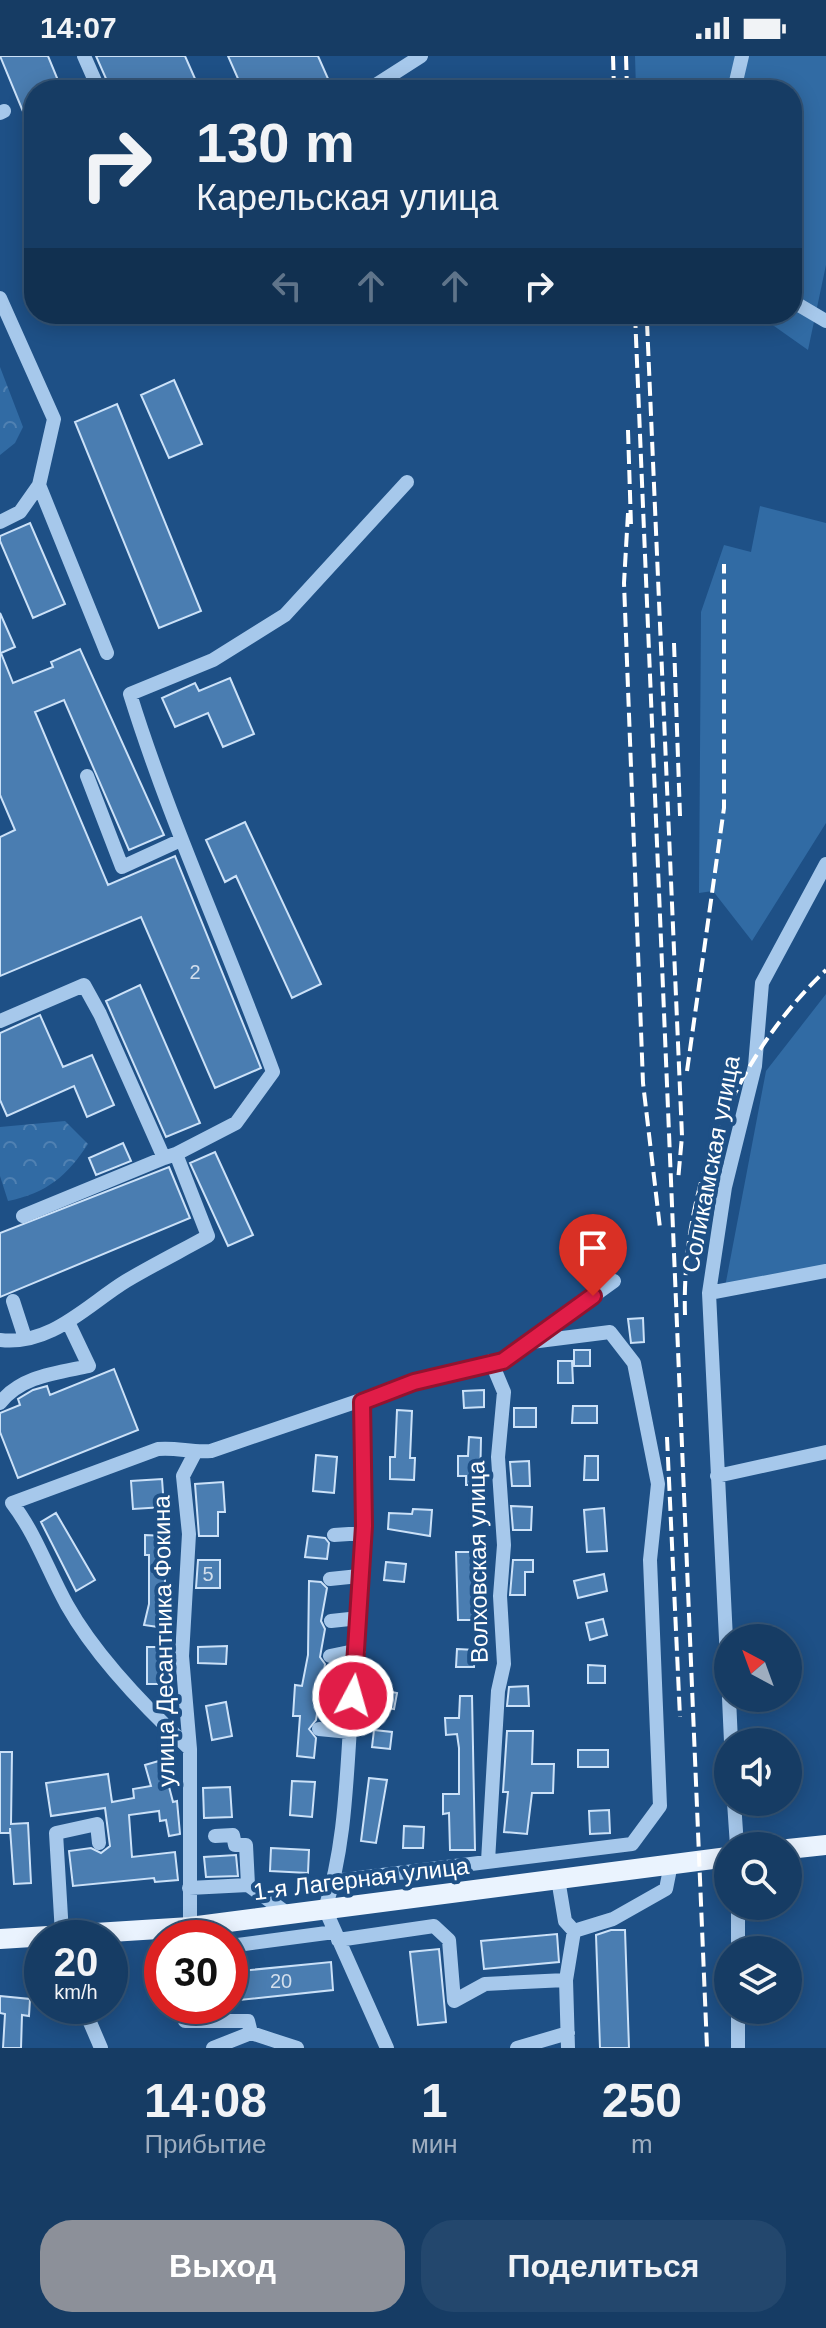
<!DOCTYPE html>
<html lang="ru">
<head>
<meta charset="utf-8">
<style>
	:root { --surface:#163c64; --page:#23476d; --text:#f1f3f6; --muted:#9eadbf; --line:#355678; --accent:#8c9099 }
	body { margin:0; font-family:Helvetica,sans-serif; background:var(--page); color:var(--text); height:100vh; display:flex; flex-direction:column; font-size:30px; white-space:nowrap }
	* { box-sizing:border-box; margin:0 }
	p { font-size:26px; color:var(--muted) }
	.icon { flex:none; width:44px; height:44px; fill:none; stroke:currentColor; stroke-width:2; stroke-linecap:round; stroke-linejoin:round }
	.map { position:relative; height:1992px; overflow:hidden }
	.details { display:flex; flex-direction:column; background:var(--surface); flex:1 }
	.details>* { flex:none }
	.top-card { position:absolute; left:24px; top:24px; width:778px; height:244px; border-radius:32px; box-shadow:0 4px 20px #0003,0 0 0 2px var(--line); background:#163c64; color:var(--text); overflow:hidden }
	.needle { width:52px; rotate:319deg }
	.tools { position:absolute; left:714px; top:1568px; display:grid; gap:16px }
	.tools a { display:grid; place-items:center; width:88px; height:88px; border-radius:50%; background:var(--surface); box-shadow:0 4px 20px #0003,0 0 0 2px var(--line); font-size:40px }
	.speed { position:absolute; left:24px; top:1864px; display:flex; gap:16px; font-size:40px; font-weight:700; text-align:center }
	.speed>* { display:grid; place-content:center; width:104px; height:104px; border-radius:50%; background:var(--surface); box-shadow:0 4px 20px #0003,0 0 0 2px var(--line); line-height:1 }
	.speed small { font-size:20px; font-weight:400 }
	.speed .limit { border:12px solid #d22; background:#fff; color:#111 }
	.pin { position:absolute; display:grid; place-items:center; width:68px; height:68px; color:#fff; margin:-82px -34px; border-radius:50% 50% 50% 0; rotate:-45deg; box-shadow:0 0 8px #0007 }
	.pin .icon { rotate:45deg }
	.me { position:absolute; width:88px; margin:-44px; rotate:6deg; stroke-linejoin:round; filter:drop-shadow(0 0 6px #0008) }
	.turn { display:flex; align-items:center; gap:28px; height:168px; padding:0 40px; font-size:36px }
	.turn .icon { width:104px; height:104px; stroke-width:2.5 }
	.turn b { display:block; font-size:56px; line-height:68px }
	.lanes { display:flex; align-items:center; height:76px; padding:0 40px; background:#0003; justify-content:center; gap:40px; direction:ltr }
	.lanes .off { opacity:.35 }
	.eta { display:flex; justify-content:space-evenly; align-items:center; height:136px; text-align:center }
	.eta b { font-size:48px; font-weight:700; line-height:56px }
	.cta { display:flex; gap:16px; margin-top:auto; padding:16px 40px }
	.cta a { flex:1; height:92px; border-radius:32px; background:var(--accent); color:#fff; font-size:32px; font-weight:700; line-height:92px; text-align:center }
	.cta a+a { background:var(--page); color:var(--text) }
	.status { display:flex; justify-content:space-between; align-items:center; height:56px; padding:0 40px; background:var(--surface); direction:ltr }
	.status svg { height:22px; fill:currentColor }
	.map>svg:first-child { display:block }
	.green { fill:#316ba4 }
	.forest { fill:url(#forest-crowns) }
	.building { fill:#4a7db1; stroke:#cbe1f8; stroke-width:2 }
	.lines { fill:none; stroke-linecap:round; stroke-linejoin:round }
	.minor { stroke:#a6c8eb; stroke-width:14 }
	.major { stroke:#eaf3fe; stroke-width:20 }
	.rail { stroke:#fff; stroke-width:4; stroke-dasharray:14 6; stroke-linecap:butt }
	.route-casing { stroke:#92132f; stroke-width:20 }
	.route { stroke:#e11d48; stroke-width:14 }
	.labels { text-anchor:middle; stroke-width:8; stroke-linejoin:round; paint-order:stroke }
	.number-label { font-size:20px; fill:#d2deec }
	.street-label { font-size:24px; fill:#fff; stroke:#1e5086 }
</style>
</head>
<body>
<div class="status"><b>14:07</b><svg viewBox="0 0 49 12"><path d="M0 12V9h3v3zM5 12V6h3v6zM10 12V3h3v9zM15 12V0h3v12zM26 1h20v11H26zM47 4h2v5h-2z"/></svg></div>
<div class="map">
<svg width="826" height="1992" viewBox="0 0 826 1992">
	<defs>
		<pattern id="forest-crowns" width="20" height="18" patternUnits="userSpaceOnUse" patternTransform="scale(2)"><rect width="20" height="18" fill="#316ba4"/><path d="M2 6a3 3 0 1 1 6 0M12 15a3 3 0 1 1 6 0" fill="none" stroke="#5081b2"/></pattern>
	</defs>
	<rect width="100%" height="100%" fill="#1e5086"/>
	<path class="green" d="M635 0H826V209L808 294 757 258H792V34H636Z
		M760 450 826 467V767L752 885 713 835 699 837 701 556 724 489 751 496Z
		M826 938V1211L725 1231 766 1015Z"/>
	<path class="forest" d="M0 311 23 371 15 387 0 399Z
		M65 1065 88 1088C67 1120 47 1137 8 1145L0 1120V1071Z"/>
	<path class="building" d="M0 0H48L62 34H34V82Z
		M96 0H185L200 34H111Z
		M228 0H318L333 34H243Z
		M174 324 202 388 169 402 141 339Z
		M117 348 201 555 159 572 75 366Z
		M30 467 65 548 33 562 0 485V480Z
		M0 557 15 591 1 597 13 627 53 611 51 606 80 593 164 779 129 794 64 644 35 656 108 829 175 800 261 1012 215 1032 141 861 0 920V781L15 774 0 739Z
		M230 622 254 678 223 691 208 657 175 671 162 642 195 627 199 635Z
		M245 766 321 928 292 942 236 820 225 826 206 784Z
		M140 929 200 1067 166 1081 106 945Z
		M40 959 63 1011 92 999 114 1049 87 1061 74 1030 7 1060 0 1044V977Z
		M123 1087 131 1105 96 1119 89 1102Z
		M215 1096 253 1179 228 1190 190 1107Z
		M169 1111 190 1162 0 1241V1177Z
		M643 1262 644 1286 631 1287 628 1263Z
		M574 1294H590V1310H574Z
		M558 1305H572L573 1327H558Z
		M114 1313 138 1374 18 1422 0 1376V1357L20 1349 18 1343 33 1334 47 1330 50 1339Z
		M484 1334V1351L464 1352 463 1335Z
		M573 1350H597V1367H572Z
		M514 1352H536V1371H514Z
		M397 1354 412 1355 410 1402H415L414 1424 390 1423V1401H395Z
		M469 1381 481 1382 480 1429H466V1420H458V1400H468Z
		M316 1399 337 1401 334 1437 313 1435Z
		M585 1400H598V1424H584Z
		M529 1405 530 1430H512L510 1406Z
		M162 1423 164 1451 133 1453 131 1425Z
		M223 1426 225 1456H218V1480H199L195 1428Z
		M511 1450 532 1451 531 1474H513Z
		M604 1452 607 1495 587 1496 584 1454Z
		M413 1453 432 1454 430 1480 388 1473 389 1457 412 1458Z
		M56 1457 95 1524 76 1535 41 1466Z
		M145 1479 165 1480V1572L144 1569 149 1548V1499H145Z
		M308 1480 325 1482 329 1487 327 1503 305 1501Z
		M456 1496H477L479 1564H458Z
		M198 1504H220V1532H196Z
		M513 1504H533V1516H525V1539H510Z
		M386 1506 406 1508 404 1526 384 1524Z
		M604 1518 607 1535 578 1542 574 1525Z
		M309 1525 321 1526 327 1532 321 1565 325 1573 320 1601 325 1608 323 1623 316 1664 309 1673 316 1682 314 1702 297 1700 300 1660H293L295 1629 302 1630 308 1599Z
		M603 1563 607 1579 590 1584 586 1567Z
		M227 1590 226 1608 198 1607V1591Z
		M147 1591H166V1628H147Z
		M457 1593 475 1594 474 1611H456Z
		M588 1609 605 1610V1627H588Z
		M528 1630 529 1650H507L509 1631Z
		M377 1633 397 1637 394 1653 374 1650Z
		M460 1640H472L475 1794H450L449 1757 443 1758V1738H459V1692L457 1678 446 1679 445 1662H459Z
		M226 1646 232 1680 212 1684 206 1650Z
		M374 1674 392 1676 390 1693 372 1691Z
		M507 1675H533L532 1708H554L553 1737H532L527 1778 504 1776 508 1736H503Z
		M578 1694H608V1711H578Z
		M0 1696H12L11 1768 28 1767 31 1827 14 1828 10 1772V1777H0Z
		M162 1704 173 1746 177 1745 180 1778 169 1780 166 1764 160 1765 159 1755 129 1759 132 1801 175 1796 178 1824 155 1826 154 1822 73 1830 69 1795 91 1792 101 1797 110 1790 105 1752 51 1760 46 1727 108 1718 112 1746 134 1742 133 1733 151 1730 145 1709Z
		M369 1722 387 1724 376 1787 361 1785Z
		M292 1725 315 1726 312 1761 290 1759Z
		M230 1731 232 1761 204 1762 203 1732Z
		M609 1754 610 1777 590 1778 589 1755Z
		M404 1770 424 1771 423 1792H403Z
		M271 1792 309 1794 308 1817 270 1815Z
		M236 1799 238 1820 206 1821 204 1801Z
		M611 1874H625L629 1992H600L596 1879Z
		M557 1878 559 1906 484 1913 481 1885Z
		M439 1893 446 1966 418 1969 410 1896Z
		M331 1906 333 1934 230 1945V1916Z
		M0 1940 30 1943 29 1960 22 1959 21 1992H3L5 1958 0 1957Z"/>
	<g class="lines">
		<path class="minor" d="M84 0 99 34
			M368 34 421 0
			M734 34 742 0
			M0 57 4 55
			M0 242 54 363 39 429 107 597
			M792 245 826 265
			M0 466 20 456 39 429
			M87 720 122 811 181 784
			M0 965 84 929 100 958 164 1102 176 1098
			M23 1160 164 1102
			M709 1237 826 1215
			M13 1245 25 1282
			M0 1284C51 1290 87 1249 126 1225 153 1209 181 1195 208 1180L176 1098 236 1067 273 1016C227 889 170 767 130 638L213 604 285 559 407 426
			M362 1346C364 1439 363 1530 354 1622 346 1699 349 1779 325 1853L387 1992
			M0 1347C21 1320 56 1317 89 1310L69 1268
			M717 1420 826 1396
			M334 1479 364 1477
			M330 1523 359 1520
			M331 1565 359 1562
			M330 1600 359 1594
			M728 1624 709 1237 725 1131 755 1010 762 927 826 808
			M729 1642 731 1686
			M325 1659H352
			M319 1673 350 1676
			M190 1693C148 1654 95 1599 67 1549 48 1515 36 1478 12 1447L158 1393C177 1391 192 1397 211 1395L414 1326 503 1305 614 1225
			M734 1746 737 1790
			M488 1805 498 1635 504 1608 500 1540 504 1489 498 1401 504 1336 491 1305
			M558 1823 565 1865 574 1875
			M334 1825 632 1788 660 1750 650 1504 658 1428 634 1307 610 1276 531 1286
			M248 1829 288 1858
			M189 1832 248 1829 246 1789H235L233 1779 215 1780
			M738 1850V1894
			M190 1871V1693L182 1600 189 1478 183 1420 195 1397
			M62 1878 56 1777 97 1768 99 1787
			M338 1884 434 1870 449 1884 454 1945 485 1928 566 1924 568 1992
			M230 1890 334 1876
			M566 1924 574 1875 613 1863 666 1833 671 1808
			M83 1950 101 1992
			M738 1954V1992
			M185 1965H248L251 1977 297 1992
			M213 1992 251 1977
			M517 1992 568 1977"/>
		<path class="major" d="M788 1793 826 1789
			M0 1883 190 1871 728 1801"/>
		<path class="rail" d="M613 0 614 34
			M626 0 627 34
			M635 258 707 1992
			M647 266 682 1080 678 1125
			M628 374 631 470
			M628 457 624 527 643 1027 660 1172
			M674 587 680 760
			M687 1015 724 752V508
			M685 1259C681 1132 734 1001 826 914
			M667 1381 680 1661"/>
	</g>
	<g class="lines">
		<g class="route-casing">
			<path id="route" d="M353 1640 364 1470 362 1346 414 1326 503 1305 593 1240"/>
		</g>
		<use href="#route" class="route"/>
	</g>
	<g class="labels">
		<g class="number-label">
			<text x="195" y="923">2</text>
			<text x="208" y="1525">5</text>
			<text x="281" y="1932">20</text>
		</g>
		<g class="street-label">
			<text transform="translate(711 1108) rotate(-79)" y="8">Соликамская улица</text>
			<text transform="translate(478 1506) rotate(-91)" y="8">Волховская улица</text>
			<text transform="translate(164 1585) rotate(-91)" y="8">улица Десантника Фокина</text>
			<text transform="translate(361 1823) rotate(-7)" y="8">1-я Лагерная улица</text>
		</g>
	</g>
</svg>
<div class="tools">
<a><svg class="needle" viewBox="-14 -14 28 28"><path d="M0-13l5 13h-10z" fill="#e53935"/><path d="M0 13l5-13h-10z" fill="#9eadbf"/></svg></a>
<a><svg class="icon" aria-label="sound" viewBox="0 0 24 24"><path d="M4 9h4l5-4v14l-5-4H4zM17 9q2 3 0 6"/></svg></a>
<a><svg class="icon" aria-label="search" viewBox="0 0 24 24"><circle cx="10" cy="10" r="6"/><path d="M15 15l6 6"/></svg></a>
<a><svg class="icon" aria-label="layers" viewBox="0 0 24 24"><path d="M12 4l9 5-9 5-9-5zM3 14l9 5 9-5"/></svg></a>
</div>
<div class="speed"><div>20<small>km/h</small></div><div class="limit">30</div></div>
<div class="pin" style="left:593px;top:1240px;background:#d93025"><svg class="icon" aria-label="arrive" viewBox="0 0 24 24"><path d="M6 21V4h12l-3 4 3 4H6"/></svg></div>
<svg class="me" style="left:353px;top:1640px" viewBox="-20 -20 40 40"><circle r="17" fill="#e11d48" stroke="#fff" stroke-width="3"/><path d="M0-11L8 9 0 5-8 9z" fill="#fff"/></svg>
<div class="top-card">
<div class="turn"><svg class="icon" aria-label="right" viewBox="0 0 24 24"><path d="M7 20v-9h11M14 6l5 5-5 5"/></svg><div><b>130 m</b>Карельская улица</div></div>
<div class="lanes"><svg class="icon off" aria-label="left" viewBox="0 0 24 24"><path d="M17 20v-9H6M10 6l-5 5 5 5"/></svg><svg class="icon off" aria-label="ahead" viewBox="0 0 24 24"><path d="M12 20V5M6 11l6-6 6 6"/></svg><svg class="icon off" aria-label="ahead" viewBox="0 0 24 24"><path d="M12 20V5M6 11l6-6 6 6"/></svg><svg class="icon" aria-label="right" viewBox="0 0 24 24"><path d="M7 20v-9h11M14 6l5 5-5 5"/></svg></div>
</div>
</div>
<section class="details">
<div class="eta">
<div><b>14:08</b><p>Прибытие</p></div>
<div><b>1</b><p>мин</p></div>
<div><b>250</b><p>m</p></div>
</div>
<div class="cta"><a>Выход</a><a>Поделиться</a></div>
</section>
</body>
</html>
